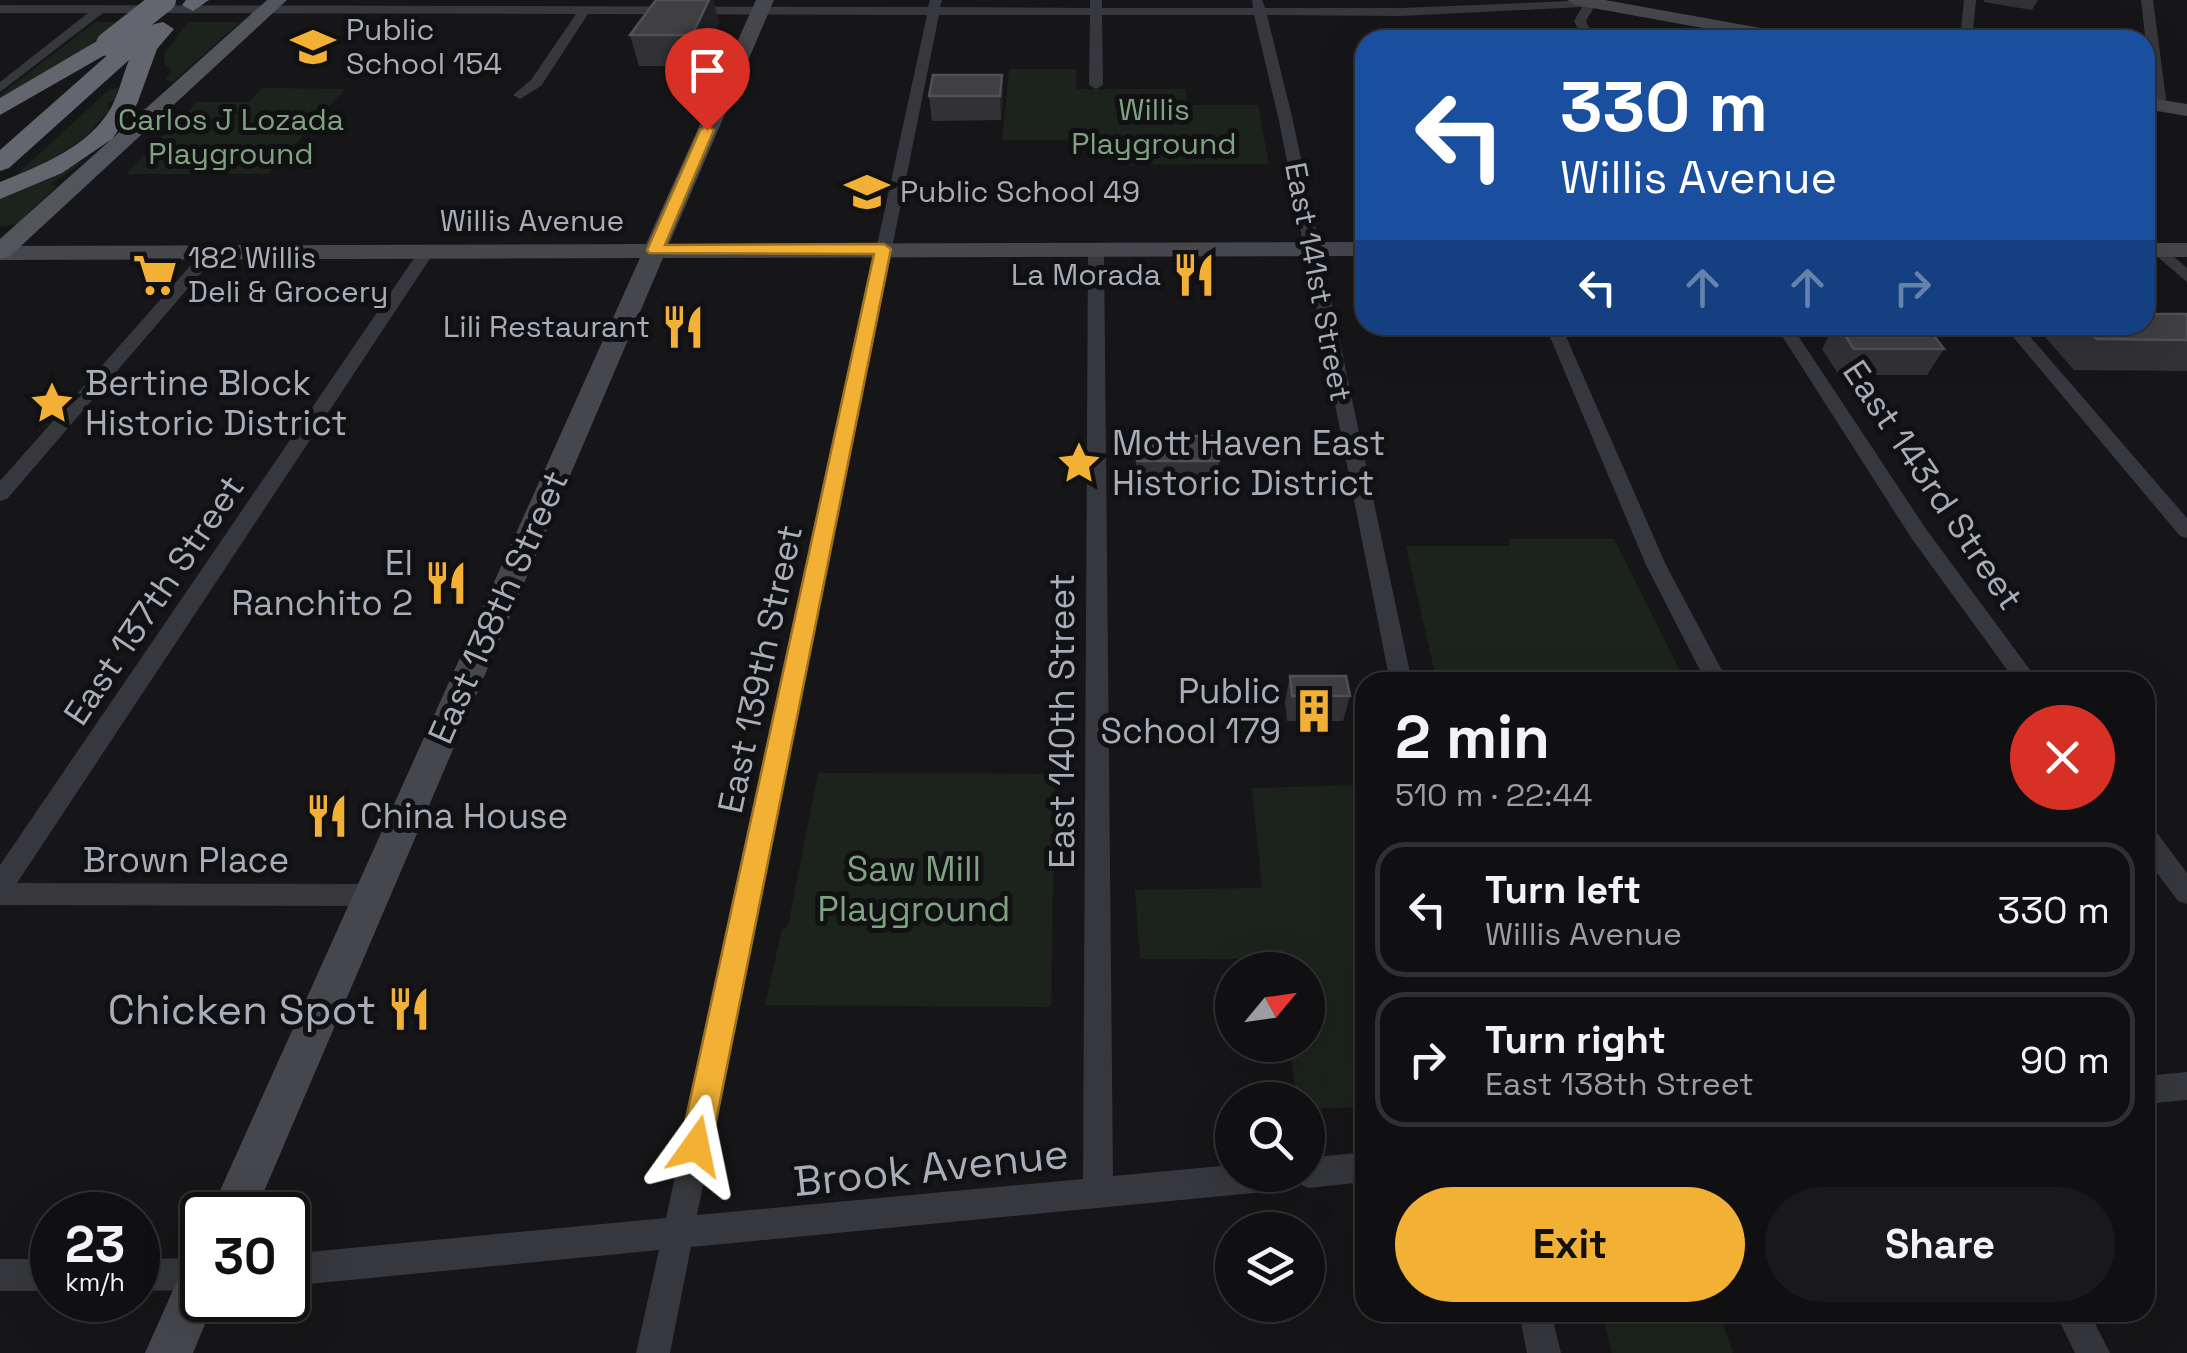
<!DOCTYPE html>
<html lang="en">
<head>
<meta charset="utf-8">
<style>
	:root { --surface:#101012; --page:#19191b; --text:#f1f3f6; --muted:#9c9d9f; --line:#303032; --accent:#f2b134 }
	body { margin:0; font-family:"Space Grotesk",sans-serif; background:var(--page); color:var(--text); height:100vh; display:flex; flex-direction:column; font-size:38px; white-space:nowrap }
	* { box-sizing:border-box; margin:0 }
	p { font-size:32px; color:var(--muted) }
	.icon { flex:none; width:55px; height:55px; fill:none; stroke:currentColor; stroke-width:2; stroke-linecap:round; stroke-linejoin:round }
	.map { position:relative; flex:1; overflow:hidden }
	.sheet { position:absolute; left:1355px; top:672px; width:800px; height:650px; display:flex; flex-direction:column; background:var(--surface); border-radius:30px; box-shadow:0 10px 40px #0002,0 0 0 2px var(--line) }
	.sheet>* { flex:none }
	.banner { position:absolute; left:1355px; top:30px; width:800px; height:305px; border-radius:30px; box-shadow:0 10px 40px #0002,0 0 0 2px var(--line); background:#1a4fa0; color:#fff; overflow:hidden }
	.needle { width:65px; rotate:61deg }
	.controls { position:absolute; left:1215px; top:952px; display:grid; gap:20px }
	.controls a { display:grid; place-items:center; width:110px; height:110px; border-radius:50%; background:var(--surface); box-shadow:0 10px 40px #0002,0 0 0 2px var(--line); font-size:50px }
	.speed { position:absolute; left:30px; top:1192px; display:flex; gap:20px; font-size:50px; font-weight:700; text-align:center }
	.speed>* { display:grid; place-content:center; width:130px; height:130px; border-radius:50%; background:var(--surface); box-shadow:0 10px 40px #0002,0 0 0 2px var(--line); line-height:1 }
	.speed small { font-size:25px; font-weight:400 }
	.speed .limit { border:5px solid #111; border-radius:15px; background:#fff; color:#111 }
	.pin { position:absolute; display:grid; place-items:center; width:85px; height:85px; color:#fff; margin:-102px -42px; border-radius:50% 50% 50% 0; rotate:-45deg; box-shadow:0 0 10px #0007 }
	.pin .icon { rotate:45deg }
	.me { position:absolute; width:110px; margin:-55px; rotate:12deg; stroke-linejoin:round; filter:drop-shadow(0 0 8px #0008) }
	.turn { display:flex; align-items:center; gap:35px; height:210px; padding:0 40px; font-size:45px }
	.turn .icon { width:130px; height:130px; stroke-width:2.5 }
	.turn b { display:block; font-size:70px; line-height:85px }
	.lanes { display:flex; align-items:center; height:95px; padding:0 40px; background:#0003; justify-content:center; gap:50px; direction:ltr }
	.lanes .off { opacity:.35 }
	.round { display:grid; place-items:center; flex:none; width:105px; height:105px; border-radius:52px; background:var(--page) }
	.head { display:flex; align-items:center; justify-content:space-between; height:170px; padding:0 40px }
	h1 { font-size:60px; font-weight:800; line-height:75px }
	.cta { display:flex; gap:20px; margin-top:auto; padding:20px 40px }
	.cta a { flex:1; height:115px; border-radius:60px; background:var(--accent); color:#111; font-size:40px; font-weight:800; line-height:115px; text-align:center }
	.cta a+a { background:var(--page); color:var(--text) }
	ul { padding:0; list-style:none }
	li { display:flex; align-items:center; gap:30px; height:135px; margin:0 20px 15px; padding:0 20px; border:5px solid var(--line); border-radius:30px }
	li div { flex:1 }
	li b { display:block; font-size:38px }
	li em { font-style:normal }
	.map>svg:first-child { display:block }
	.green { fill:#1c231d }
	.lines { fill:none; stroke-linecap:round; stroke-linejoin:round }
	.street { fill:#37383d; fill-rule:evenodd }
	.secondary { fill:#45474d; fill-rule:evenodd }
	.primary { fill:#53555c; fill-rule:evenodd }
	.highway { fill:#63666e; fill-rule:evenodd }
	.highway-bridge { stroke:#63666e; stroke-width:24 }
	.wall { fill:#323236 }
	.shaded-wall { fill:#212124 }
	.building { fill:#3f3f44; stroke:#4f5156; stroke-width:2.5 }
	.route { fill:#f2b134; stroke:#9d7322; stroke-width:2.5 }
	.labels { text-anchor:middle; stroke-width:10; stroke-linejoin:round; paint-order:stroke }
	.far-poi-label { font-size:30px; fill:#a8adb8; stroke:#111113; text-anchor:start }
	.far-park-label { font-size:30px; fill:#7fa381; stroke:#111113 }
	.far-street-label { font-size:30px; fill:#a8adb8; stroke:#111113 }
	.poi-label { font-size:35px; fill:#a8adb8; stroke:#111113; text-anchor:start }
	.street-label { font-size:35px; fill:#a8adb8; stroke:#111113 }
	.park-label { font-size:35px; fill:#7fa381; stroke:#111113 }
	.near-poi-label { font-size:42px; fill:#a8adb8; stroke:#111113; text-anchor:end }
	.near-street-label { font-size:42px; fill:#a8adb8; stroke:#111113 }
</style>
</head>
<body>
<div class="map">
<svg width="2187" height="1353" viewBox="0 0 2187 1353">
	<rect width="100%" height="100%" fill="#161618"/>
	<path class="green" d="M95 22H118L77 55 0 103V95Z
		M188 22H240L173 82 165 80 172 71 165 64 164 54Z
		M1009 69H1076V89H1185L1187 105H1258L1269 164 1119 165 1118 141 1002 140Z
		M118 88 115 100 108 103 109 111 83 139 34 170 83 162 51 184 57 186 17 224 0 227V190L110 89Z
		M262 88 345 89 268 174H126L197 102H249Z
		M1509 539H1614L1680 671 1593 678 1594 682H1437L1406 546H1510Z
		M818 773 1055 774 1051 1007 765 1005 782 929 788 926Z
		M1365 785V1107L1308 1109V1100H1297L1289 1045H1308V970H1278L1276 959H1140L1135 890 1262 888 1252 788Z
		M1602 1313H1719L1733 1353H1612Z"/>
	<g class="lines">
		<path class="street" d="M930 0H942L940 7 1090 8V0H1102V8H1253L1252 0H1262L1265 8H1401L1598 0 1586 21 1595 40H1583L1574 21 1582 7 1401 16 1267 15 1293 121 1412 682H1390L1279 121 1254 15H1102L1103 85 1096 89 1089 85 1090 15H939L697 1215 1083 1179 1088 249 1096 244 1104 249 1113 1176 1232 1165V1175H1308V1158L1365 1152V1182L1308 1188 1296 1182 1284 1190 691 1247 670 1353H636L659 1250 288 1286V1254L666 1218 927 15 588 14 541 86 520 99 513 95 531 80 576 14 103 13 0 92V82L88 13H0V5L928 7Z
			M1964 0H1976L1972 40H1960Z
			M2141 0H2153L2167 106 2160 110 2153 106Z
			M2145 232 2187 268V282L2145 246Z
			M427 246 435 251 17 883 371 884 380 887 384 895 380 903 371 906 0 905V865L421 248Z
			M206 248 220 251 7 499 0 501V481Z
			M1545 325H1561L1666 565 1728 682H1706L1646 565Z
			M1775 325H1791L1926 529 2039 682H2016L1912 539Z
			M2003 325H2020L2187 518V538L2180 536Z
			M2145 826 2154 829 2187 873V904L2178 901 2145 857Z
			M2187 1072V1100L2145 1104V1076Z
			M202 1258V1290L138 1291V1259Z
			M0 1259H52V1291H0Z
			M1519 1312H1551L1561 1353H1527Z
			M2055 1312H2089L2110 1353H2075Z"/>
		<path class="secondary" d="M756 0H774L669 244 1365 242V256L663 258 254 1215H209L640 258 0 260V246L646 244Z
			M1567 0H1605L1799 35 1808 40H1769L1576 5Z
			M2145 97 2187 104V116L2145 109Z
			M2145 243H2187V257H2145Z
			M202 1254V1300H215L193 1353H145L186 1261Z"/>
		<path class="primary" d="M267 0H287L9 257 0 259V239Z"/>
		<path class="highway" d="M186 0H209L193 11 182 5Z
			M163 22 174 29 157 49 137 104 112 139 62 173 0 199V182C40 166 91 146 112 106 119 92 123 75 129 60L9 168 0 171V150L112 51 0 115V98L97 41H113L116 46 113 50 138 28Z"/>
		<path class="highway-bridge" d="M108 44 164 0"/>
	</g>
	<path class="wall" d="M656 0H713L719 23 700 66H639L630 35Z
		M1984 0H2038L2032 10 1984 2Z
		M1002 75 1003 99 1001 120 932 121 929 96Z
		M2187 314V371L2074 370 2040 331 2044 325H2145Z
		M1835 325H1926L1944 349 1927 375H1839L1822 349Z
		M1136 436 1219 461 1217 479H1136Z
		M1290 676 1350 696 1343 721H1287L1285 702Z"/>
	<path class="shaded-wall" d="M709 0H713L719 23 700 66 692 35Z
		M1002 75 1003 99 1001 120 1000 96Z"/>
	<path class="building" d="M656 0H709L692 35H630Z
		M933 75H1002L1000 96H929Z
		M2145 314H2187V340L2097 339 2084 325H2145Z
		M1838 325H1926L1944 349H1854Z
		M1136 436H1217L1219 461H1137Z
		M1290 676H1346L1350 696H1292Z"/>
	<path class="route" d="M707 126 714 130 665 245 884 244 891 249 711 1146 706 1156 696 1161 685 1156 680 1146 874 254 649 253 647 250 700 130Z"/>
	<defs>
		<g id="school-bare" transform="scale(3.45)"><path d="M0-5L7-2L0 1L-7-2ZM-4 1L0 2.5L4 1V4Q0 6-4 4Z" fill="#f2b134" stroke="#111113" stroke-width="2.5" paint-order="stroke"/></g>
		<g id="supermarket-bare" transform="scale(3.45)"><path d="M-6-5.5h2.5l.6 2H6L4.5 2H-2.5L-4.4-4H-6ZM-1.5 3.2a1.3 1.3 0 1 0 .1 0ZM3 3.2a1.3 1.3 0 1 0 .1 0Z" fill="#f2b134" stroke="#111113" stroke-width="2.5" paint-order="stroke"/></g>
		<g id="restaurant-bare" transform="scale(3.45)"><path d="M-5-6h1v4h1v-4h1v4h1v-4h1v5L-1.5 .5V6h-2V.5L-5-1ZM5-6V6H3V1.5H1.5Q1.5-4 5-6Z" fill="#f2b134" stroke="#111113" stroke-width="2.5" paint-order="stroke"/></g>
		<g id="sight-bare" transform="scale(3.45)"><path d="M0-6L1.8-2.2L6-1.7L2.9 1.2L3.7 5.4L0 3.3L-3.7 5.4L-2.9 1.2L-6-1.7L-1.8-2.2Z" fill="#f2b134" stroke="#111113" stroke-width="2.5" paint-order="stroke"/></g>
		<g id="building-bare" transform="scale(3.45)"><path d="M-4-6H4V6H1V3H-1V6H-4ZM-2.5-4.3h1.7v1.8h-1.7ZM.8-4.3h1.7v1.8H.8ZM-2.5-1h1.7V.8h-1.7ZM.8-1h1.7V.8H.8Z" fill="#f2b134" stroke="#111113" stroke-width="2.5" paint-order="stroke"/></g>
	</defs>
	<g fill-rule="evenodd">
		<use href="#school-bare" x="313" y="47"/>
		<use href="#school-bare" x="867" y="192"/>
		<use href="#supermarket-bare" x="155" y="275"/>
		<use href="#restaurant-bare" x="1194" y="275"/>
		<use href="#restaurant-bare" x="683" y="327"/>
		<use href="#sight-bare" x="52" y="403"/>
		<use href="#sight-bare" x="1079" y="463"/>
		<use href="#restaurant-bare" x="446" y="583"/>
		<use href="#building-bare" x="1314" y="711"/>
		<use href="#restaurant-bare" x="327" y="816"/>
		<use href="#restaurant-bare" x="409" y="1009"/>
	</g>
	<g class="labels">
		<g class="far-poi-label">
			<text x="346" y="40">Public<tspan x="346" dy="34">School 154</tspan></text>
			<text x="900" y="202">Public School 49</text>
			<text x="188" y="268">182 Willis<tspan x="188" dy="34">Deli &amp; Grocery</tspan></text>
			<text x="1161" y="285" text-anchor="end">La Morada</text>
			<text x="650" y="337" text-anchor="end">Lili Restaurant</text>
		</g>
		<g class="far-park-label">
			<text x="1154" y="120">Willis<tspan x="1154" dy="34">Playground</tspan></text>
			<text x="231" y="130">Carlos J Lozada<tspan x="231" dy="34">Playground</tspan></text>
		</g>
		<g class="far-street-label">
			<text x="532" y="231">Willis Avenue</text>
			<text transform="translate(1318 282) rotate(79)" y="10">East 141st Street</text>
		</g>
		<g class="poi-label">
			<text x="85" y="395">Bertine Block<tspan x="85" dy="40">Historic District</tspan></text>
			<text x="1112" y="455">Mott Haven East<tspan x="1112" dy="40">Historic District</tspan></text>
			<text x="413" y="575" text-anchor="end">El<tspan x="413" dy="40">Ranchito 2</tspan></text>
			<text x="1281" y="703" text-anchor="end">Public<tspan x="1281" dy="40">School 179</tspan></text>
			<text x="360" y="828">China House</text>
		</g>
		<g class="street-label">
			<text transform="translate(1933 485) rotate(56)" y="12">East 143rd Street</text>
			<text transform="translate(154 600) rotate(-56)" y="12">East 137th Street</text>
			<text transform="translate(498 607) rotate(-66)" y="12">East 138th Street</text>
			<text transform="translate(760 669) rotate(-78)" y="12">East 139th Street</text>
			<text transform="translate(1062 721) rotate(-90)" y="12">East 140th Street</text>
			<text x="186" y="872">Brown Place</text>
		</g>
		<g class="park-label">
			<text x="914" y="881">Saw Mill<tspan x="914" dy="40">Playground</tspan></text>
		</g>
		<g class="near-poi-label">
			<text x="376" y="1024">Chicken Spot</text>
		</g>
		<g class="near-street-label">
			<text transform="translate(931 1167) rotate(-6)" y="15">Brook Avenue</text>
		</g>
	</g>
</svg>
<div class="controls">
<a><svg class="needle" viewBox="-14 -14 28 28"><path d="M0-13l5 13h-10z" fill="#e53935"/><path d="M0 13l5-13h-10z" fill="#9c9d9f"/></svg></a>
<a><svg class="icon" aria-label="search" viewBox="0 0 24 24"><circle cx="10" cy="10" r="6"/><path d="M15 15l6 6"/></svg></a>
<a><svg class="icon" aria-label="layers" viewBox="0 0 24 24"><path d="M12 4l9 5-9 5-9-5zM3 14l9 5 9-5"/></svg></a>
</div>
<div class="speed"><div>23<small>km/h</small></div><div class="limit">30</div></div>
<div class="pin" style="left:707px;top:130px;background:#d93025"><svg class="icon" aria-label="arrive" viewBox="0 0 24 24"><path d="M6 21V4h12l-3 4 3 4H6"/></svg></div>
<svg class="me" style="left:696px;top:1146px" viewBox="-20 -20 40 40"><path d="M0-17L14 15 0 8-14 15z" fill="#f2b134" stroke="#fff" stroke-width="4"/></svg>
<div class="banner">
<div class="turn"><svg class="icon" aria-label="left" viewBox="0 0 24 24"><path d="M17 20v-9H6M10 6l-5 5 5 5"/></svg><div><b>330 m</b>Willis Avenue</div></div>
<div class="lanes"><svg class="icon" aria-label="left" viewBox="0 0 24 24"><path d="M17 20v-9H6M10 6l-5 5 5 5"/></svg><svg class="icon off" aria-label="ahead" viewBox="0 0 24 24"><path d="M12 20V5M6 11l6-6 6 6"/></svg><svg class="icon off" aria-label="ahead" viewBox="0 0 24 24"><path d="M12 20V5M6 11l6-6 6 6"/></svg><svg class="icon off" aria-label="right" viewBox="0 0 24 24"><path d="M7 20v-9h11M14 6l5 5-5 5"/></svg></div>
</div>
<section class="sheet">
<div class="head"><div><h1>2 min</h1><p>510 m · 22:44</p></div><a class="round" style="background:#d93025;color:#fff"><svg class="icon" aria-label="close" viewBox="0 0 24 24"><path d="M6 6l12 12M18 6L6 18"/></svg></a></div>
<ul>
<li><svg class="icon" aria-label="left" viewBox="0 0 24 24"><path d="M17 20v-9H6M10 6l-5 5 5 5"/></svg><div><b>Turn left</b><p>Willis Avenue</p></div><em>330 m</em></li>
<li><svg class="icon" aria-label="right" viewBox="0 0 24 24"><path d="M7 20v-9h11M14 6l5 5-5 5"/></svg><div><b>Turn right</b><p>East 138th Street</p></div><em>90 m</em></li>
</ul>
<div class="cta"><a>Exit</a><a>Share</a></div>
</section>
</div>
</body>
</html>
